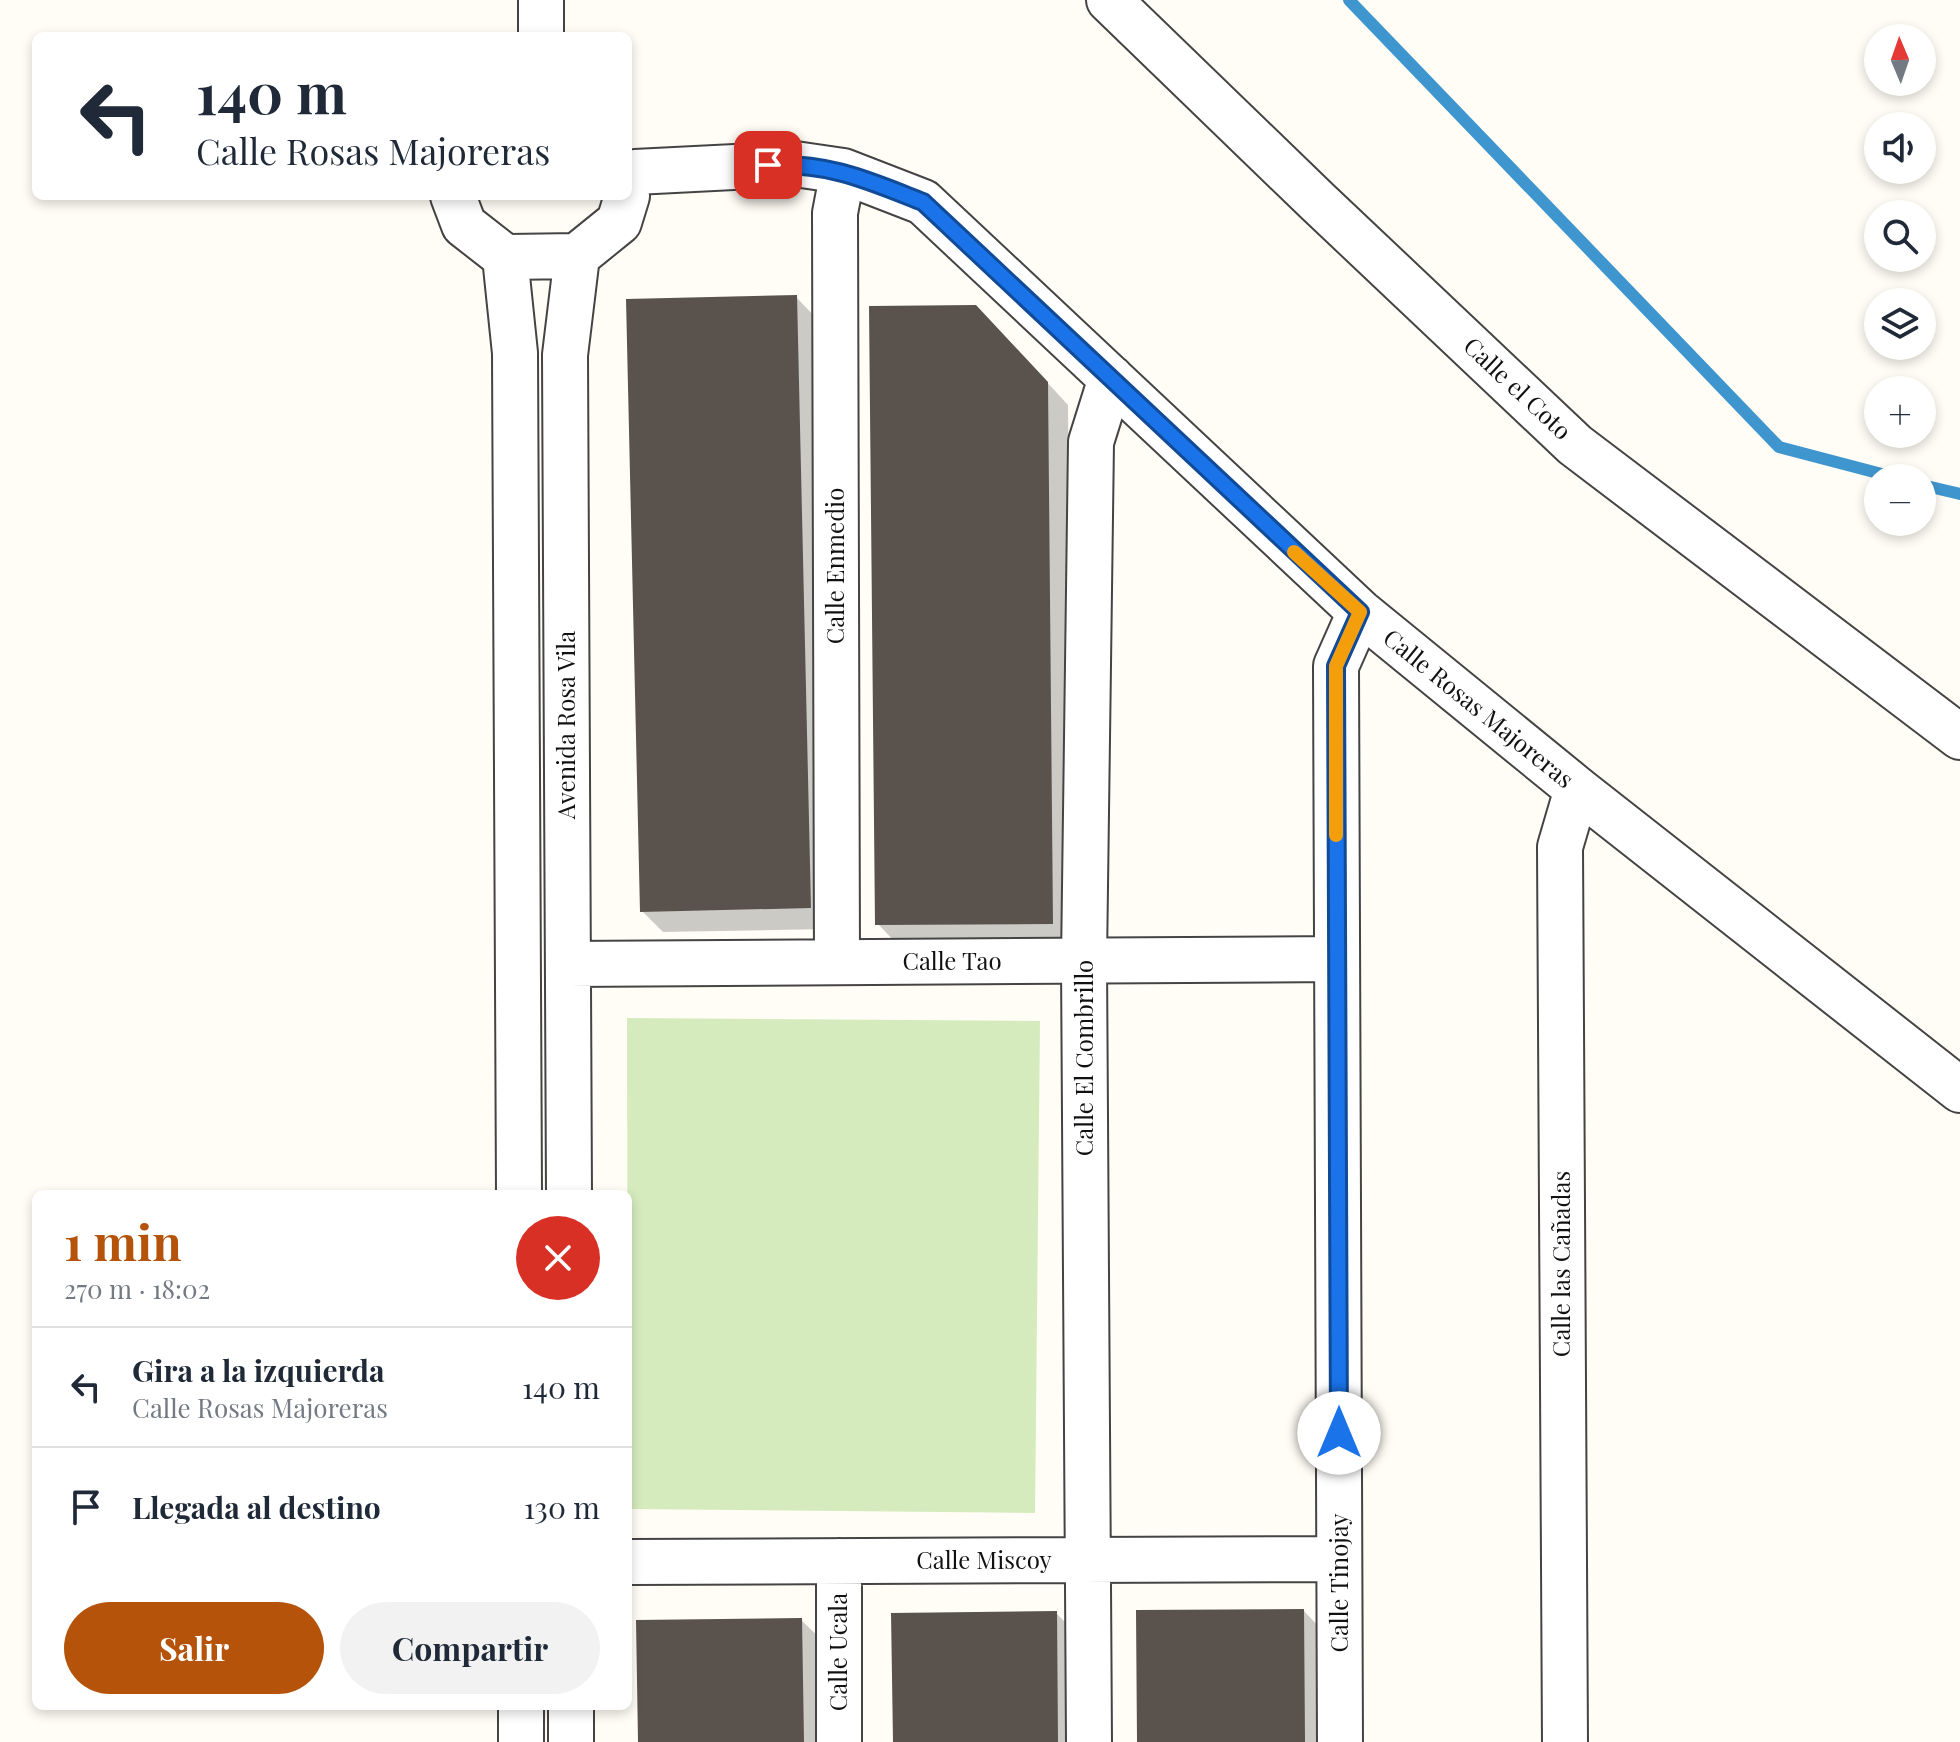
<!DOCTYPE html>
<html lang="es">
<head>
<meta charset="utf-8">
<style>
	:root { --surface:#fff; --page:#f2f2f3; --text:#1f2937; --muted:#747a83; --line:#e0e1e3; --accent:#b45309 }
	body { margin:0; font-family:"Playfair Display",serif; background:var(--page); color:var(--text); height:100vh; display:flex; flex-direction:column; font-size:30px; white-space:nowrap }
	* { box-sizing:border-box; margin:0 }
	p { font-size:26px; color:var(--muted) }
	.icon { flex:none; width:44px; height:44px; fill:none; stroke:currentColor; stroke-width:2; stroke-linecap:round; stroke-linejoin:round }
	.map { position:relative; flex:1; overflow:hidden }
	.details { position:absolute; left:32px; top:1190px; width:600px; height:520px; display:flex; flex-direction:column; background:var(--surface); border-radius:12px; box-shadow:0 4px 12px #0003 }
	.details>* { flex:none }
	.guide { position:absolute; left:32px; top:32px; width:600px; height:168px; border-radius:12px; box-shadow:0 4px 12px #0003; background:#fff; color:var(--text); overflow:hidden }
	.needle { width:52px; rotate:358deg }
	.controls { position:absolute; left:1864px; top:24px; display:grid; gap:16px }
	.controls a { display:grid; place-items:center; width:72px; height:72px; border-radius:50%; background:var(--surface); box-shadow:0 4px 12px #0003; font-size:40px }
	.pin { position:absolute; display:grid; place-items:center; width:68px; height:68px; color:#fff; margin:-34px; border-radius:16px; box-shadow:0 4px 12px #0006 }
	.me { position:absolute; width:88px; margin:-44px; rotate:0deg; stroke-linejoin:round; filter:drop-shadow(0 0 6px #0008) }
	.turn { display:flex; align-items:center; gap:28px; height:168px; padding:0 32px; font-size:36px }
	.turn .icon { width:104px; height:104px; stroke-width:2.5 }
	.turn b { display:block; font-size:56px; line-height:68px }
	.round { display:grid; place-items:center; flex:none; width:84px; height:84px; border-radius:42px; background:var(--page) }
	.head { display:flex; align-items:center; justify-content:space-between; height:136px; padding:0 32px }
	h1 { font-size:48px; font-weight:700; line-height:60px; color:var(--accent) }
	.cta { display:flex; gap:16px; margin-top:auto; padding:16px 32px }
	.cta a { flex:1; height:92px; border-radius:48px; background:var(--accent); color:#fff; font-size:32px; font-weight:700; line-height:92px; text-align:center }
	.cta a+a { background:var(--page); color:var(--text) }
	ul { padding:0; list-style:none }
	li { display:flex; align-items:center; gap:24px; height:120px; padding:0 32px; border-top:2px solid var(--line) }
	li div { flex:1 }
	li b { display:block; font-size:30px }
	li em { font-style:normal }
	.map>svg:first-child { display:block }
	.green { fill:#d5ebbd }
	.shadow { fill:#0003 }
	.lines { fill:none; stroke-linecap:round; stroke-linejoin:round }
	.stream { stroke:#3f96cf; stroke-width:12 }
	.building { fill:#5a524d }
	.minor-casing { stroke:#444; stroke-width:48 }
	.minor { stroke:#fff; stroke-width:44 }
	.route-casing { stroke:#114b97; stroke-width:20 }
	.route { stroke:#1a73e8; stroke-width:14 }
	.slow { stroke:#f59e0b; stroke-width:14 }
	.labels { text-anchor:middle; stroke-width:8; stroke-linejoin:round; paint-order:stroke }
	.street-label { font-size:24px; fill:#111; stroke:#fff }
</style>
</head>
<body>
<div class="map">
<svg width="1960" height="1742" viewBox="0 0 1960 1742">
	<rect width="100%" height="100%" fill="#fffdf5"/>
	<path class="green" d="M627 1018 1040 1021 1035 1513 628 1509Z"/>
	<path class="shadow" d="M796 297 817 319 831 929 663 932 642 911Z
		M997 328 1068 405 1073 944 899 946 878 924Z
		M1303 1610 1324 1632 1326 1742H1139Z
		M1056 1613 1077 1634 1079 1742H895Z
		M801 1620 823 1641 824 1742H640Z"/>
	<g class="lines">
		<path class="stream" d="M1349 0 1779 447 1897 478
			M1922 485 1960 494"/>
	</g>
	<path class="building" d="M797 295 811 908 640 912 626 299Z
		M976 305 1048 382 1053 924 875 925 869 306Z
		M1304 1609 1305 1742H1137L1136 1610Z
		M1057 1611 1058 1742H893L891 1613Z
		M802 1618 804 1742H638L636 1620Z"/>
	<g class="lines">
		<g class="minor-casing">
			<path id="minor" d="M541 0V36
				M1109 0 1318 202 1575 445 1960 737
				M635 172 795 164 843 171 923 202 1360 612 1577 789 1960 1090
				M453 196 464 225 505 257 577 256 619 222 627 196
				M505 257 515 353 519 1194
				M837 962 835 213 843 171
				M568 964 1337 959
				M569 1194 565 355 577 256
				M839 1561V1742
				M628 1562 1339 1559
				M521 1706V1742
				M571 1706V1742
				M1089 1742 1084 961 1091 442 1111 378
				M1340 1742 1336 666 1360 612
				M1565 1742 1560 847 1577 789"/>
		</g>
		<use href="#minor" class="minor"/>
	</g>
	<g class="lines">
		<g class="route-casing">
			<path id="route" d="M768 165C831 163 867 180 923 202L1360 612 1336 666 1339 1433"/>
		</g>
		<use href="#route" class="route"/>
		<path class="slow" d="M1294 552 1360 612 1336 666V835"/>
	</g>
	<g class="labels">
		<g class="street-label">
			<text transform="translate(1517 389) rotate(43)" y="8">Calle el Coto</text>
			<text transform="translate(836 566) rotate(-90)" y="8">Calle Enmedio</text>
			<text transform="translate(1478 709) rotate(39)" y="8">Calle Rosas Majoreras</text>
			<text transform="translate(567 725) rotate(-90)" y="8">Avenida Rosa Vila</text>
			<text x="952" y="970">Calle Tao</text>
			<text transform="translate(1085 1058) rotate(-90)" y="8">Calle El Combrillo</text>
			<text transform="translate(1562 1264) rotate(-90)" y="8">Calle las Cañadas</text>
			<text x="984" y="1569">Calle Miscoy</text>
			<text transform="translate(1340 1583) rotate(-90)" y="8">Calle Tinojay</text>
			<text transform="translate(839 1652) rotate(-90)" y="8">Calle Ucala</text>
		</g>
	</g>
</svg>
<div class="controls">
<a><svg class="needle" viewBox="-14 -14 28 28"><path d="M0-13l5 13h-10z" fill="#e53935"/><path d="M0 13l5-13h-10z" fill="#747a83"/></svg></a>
<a><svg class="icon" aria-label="sound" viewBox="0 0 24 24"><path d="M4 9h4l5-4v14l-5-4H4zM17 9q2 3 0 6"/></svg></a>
<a><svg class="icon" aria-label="search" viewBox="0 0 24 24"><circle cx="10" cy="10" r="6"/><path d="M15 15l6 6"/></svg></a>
<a><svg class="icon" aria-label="layers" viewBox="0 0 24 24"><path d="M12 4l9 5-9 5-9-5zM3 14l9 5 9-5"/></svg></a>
<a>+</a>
<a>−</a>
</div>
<div class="pin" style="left:768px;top:165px;background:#d93025"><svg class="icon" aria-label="arrive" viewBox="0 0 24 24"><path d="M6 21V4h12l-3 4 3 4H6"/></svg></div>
<svg class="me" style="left:1339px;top:1433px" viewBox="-20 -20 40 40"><circle r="19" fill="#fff"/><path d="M0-13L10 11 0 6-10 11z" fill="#1a73e8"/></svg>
<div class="guide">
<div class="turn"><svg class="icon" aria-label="left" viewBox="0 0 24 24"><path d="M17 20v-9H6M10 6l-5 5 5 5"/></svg><div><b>140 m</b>Calle Rosas Majoreras</div></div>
</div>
<section class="details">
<div class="head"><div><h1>1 min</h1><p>270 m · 18:02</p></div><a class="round" style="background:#d93025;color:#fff"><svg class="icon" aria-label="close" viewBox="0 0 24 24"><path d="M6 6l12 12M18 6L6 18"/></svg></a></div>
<ul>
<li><svg class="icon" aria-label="left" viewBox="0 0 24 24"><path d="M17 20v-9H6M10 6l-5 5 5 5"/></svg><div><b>Gira a la izquierda</b><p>Calle Rosas Majoreras</p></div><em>140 m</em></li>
<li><svg class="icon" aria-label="arrive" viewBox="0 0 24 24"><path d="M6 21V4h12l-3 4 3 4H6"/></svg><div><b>Llegada al destino</b></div><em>130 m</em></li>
</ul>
<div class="cta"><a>Salir</a><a>Compartir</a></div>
</section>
</div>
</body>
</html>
